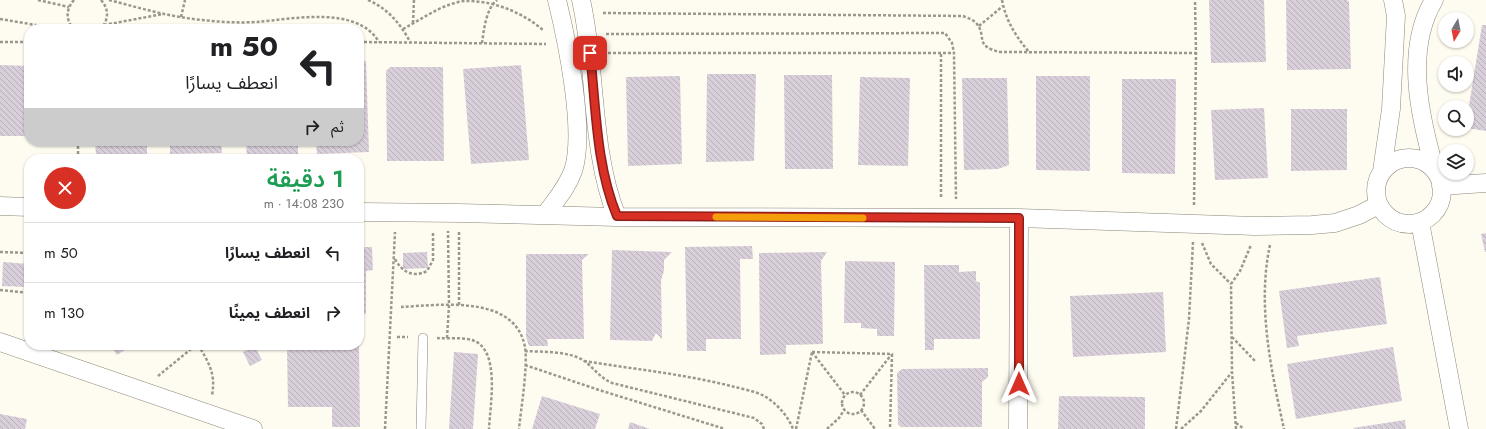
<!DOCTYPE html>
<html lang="ar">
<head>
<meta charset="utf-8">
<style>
	:root { --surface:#fff; --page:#f2f2f2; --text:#202124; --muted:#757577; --line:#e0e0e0 }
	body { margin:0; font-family:Jost,"Noto Sans Arabic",sans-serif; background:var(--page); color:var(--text); direction:rtl; height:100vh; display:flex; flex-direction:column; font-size:15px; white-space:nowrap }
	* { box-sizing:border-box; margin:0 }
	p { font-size:13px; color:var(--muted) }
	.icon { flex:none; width:22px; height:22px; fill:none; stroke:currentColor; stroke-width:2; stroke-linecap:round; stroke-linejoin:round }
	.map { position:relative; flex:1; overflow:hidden; direction:ltr }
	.sheet { position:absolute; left:24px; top:154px; width:340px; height:196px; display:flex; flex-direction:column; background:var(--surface); border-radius:16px; box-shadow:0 1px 3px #0004; direction:rtl }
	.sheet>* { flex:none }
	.hud { position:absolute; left:24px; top:24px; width:340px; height:122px; border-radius:16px; box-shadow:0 1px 3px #0004; direction:rtl; background:#fff; color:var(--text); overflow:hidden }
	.needle { width:26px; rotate:190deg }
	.controls { position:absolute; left:1438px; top:12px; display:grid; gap:8px }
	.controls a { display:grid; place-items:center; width:36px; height:36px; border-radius:50%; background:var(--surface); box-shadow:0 1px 3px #0004; font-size:20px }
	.pin { position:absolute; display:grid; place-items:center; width:34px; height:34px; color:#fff; margin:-17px; border-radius:8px; box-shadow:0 2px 6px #0006 }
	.me { position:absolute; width:44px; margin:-22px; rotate:0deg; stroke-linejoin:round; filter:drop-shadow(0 0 3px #0008) }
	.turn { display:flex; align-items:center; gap:14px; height:84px; padding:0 20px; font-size:18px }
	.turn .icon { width:52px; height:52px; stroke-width:2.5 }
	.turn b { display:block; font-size:28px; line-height:34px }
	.then { display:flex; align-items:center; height:38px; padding:0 20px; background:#0003; gap:8px; font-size:15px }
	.round { display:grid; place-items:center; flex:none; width:42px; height:42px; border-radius:21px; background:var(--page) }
	.headline { display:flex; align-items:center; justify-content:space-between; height:68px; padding:0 20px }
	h1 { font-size:24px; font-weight:600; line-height:30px; color:#1e9e55 }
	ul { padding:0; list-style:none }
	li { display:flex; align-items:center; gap:12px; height:60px; padding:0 20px; border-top:1px solid var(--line) }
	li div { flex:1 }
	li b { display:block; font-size:15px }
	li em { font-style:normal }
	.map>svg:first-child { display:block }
	.building { fill:url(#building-back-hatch) }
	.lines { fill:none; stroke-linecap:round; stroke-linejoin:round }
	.lane-casing { stroke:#8a8679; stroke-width:10 }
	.street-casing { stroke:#8a8679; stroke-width:19 }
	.path { stroke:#99978f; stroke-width:2.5; stroke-dasharray:3 2; stroke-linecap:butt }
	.lane { stroke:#fff; stroke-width:9 }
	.street { stroke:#fff; stroke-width:18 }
	.route-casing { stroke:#8d1f18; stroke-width:10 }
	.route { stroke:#d93025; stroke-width:7 }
	.slow { stroke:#f59e0b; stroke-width:7 }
</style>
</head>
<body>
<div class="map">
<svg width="1486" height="429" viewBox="0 0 1486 429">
	<defs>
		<pattern id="building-back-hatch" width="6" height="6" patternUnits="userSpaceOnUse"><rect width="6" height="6" fill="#d9cfda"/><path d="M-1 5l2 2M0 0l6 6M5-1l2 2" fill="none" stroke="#b9b1ba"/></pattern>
	</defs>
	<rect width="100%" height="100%" fill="#fefbf0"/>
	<path class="building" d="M1209 0H1264L1266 62 1211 63Z
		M1286 0H1347L1349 2 1351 69 1287 70Z
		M1482 25H1486V131L1467 128V118Z
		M359 61H366L369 152 317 154 316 141H359Z
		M0 65 29 66V136H0Z
		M521 65 529 160 471 164 463 69Z
		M390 67H443L444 161H387L386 71Z
		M707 74H756L754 161 706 162Z
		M784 75H832L833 169H785Z
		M680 76 682 164 628 166 626 77Z
		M1036 76H1090V171L1036 170Z
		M860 77 910 78 908 166 858 165Z
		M962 78H1007L1009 165 998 169 964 170Z
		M1122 79H1176L1175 174 1122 173Z
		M1264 108 1268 178 1215 180 1211 110Z
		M1291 109H1347V170L1291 171Z
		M95 141H147V154L96 155Z
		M170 141H221L222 153 170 154Z
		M246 141H298V155L247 157Z
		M1486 233V252H1485L1481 234Z
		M752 246 753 259H740L741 339H706V351H687L685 247Z
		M359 247H372L373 270 366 271V314H359Z
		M612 250 672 252 664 260V271L661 280 662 339 656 333 652 341 610 340Z
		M427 252 428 268 403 269V253Z
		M827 252 821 261 823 344 786 345V354L760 355 759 253Z
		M526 254H589L582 260 584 339H547L548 346H529L526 337Z
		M845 261 895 262 894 336H877V329L861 328V323H844Z
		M3 262 28 264 26 287 2 286Z
		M924 265H959V272L976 271V281L980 283V339H934V350H925Z
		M1380 277 1387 324 1297 336 1299 346 1287 348 1279 291Z
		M1163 292 1166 352 1073 357 1070 296Z
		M110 345H132L117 355Z
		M256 345H262L263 347 257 351 262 360 250 366 243 352Z
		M359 346 360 427H332V407H288L287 347Z
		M1393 347 1402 401 1296 419 1287 364Z
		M454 352 478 354 473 429H449Z
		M988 368V377L982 382V427H901L898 424 897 373 902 369Z
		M542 396 600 414 595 429H532Z
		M1059 396 1145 397V429H1058Z
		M0 414 27 419 25 429H0Z
		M1405 420 1406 429H1354L1353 428Z
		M630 422 650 429H628Z"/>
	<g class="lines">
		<g class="lane-casing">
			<path id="lane" d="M421 429 423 338"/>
		</g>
		<g class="street-casing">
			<path id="street" d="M581 0C597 70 590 150 617 217
				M1434 0C1404 50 1420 118 1435 170
				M1376 191a33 33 0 1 1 66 0a33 33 0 1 1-66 0Z
				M1382 171 1391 109 1396 16 1393 0
				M1441 186 1486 183
				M0 206 29 207
				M359 212 459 213 617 217 1019 218 1255 226 1312 225 1335 223 1359 215 1378 205
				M545 215C555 201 567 188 573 171 586 132 567 41 557 0
				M1420 222 1459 429
				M0 342 253 429
				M1018 429 1019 218"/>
		</g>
		<path class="path" d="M38 0 69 7
			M74 0C66 9 65 20 74 29
			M101 0C109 9 109 19 101 29
			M109 0C140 8 170 17 202 20 220 22 238 23 257 22 293 19 357 5 379 42
			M368 0C387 8 401 24 410 42
			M1002 0C1006 21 1016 37 1030 53
			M603 13 963 16C968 18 974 20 977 24 987 37 974 46 1000 52L1196 53
			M181 17 185 0
			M0 19 36 25 43 29
			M413 23 414 0
			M104 25 163 14
			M979 26 1003 6
			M403 29C422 19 442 4 464 1 492 0 522 12 543 30
			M606 34 945 33 952 43 954 53 956 199
			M0 42H29
			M359 42 546 44
			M482 43C484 29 486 9 497 0
			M608 53H954
			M941 54V199
			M78 159V141
			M1194 205 1196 53 1195 0
			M1202 243 1211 264 1231 284
			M1270 245C1257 305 1271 370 1284 429
			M0 252 29 253
			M395 259C402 272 413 278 427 271L433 260V231
			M0 290 29 293
			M459 305V232
			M401 307C441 305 515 294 525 347 528 367 521 408 519 429
			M397 337H408
			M1232 337 1255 361
			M437 338C448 339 461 337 472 340 501 349 490 405 489 429
			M447 338 449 305 448 231
			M198 345C209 362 216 375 212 395
			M525 351C542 352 568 351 583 360 593 367 600 378 612 383L754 418 762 424 764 429
			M812 352 892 354 890 429
			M812 352 845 395
			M584 361C633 369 683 374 731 386 742 389 756 391 766 397 778 405 788 416 793 429
			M525 365 599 390 725 429
			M158 376 196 345
			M842 403a11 11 0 1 1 22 0a11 11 0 1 1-22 0Z
			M860 395 891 355
			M861 410 875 429
			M1236 423 1244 429
			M385 429 395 232
			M796 429 812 352
			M827 429 839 418 844 410
			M1176 429 1189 319 1193 242
			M1181 429 1201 411 1232 372
			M1236 429 1232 372 1231 284 1240 271 1251 245"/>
		<use href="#lane" class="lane"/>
		<use href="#street" class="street"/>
	</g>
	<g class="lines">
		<g class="route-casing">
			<path id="route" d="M590 53C596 107 596 166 617 216L1019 218V384"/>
		</g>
		<use href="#route" class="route"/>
		<path class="slow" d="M716 217 863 218"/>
	</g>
</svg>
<div class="controls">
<a><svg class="needle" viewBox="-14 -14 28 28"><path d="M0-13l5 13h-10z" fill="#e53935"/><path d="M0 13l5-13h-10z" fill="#757577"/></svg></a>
<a><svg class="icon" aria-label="sound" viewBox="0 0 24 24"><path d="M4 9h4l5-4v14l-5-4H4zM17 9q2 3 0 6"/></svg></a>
<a><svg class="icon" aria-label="search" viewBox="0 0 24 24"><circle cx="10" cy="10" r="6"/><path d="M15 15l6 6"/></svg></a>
<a><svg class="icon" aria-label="layers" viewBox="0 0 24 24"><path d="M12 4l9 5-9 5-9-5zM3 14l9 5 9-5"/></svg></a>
</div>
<div class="pin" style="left:590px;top:53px;background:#d93025"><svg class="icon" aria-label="arrive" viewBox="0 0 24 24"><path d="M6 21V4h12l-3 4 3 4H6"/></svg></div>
<svg class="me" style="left:1019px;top:384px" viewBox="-20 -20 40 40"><path d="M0-17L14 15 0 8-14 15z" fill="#d93025" stroke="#fff" stroke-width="4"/></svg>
<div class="hud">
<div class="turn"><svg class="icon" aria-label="left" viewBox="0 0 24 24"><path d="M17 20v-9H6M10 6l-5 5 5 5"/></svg><div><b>50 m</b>انعطف يسارًا</div></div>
<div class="then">ثم<svg class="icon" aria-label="right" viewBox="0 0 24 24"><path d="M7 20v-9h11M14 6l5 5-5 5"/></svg></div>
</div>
<section class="sheet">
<div class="headline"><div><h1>1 دقيقة</h1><p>230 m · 14:08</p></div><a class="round" style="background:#d93025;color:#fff"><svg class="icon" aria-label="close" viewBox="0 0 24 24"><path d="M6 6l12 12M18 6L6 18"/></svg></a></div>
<ul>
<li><svg class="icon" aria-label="left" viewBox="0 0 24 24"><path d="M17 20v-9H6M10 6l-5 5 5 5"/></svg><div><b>انعطف يسارًا</b></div><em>50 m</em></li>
<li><svg class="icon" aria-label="right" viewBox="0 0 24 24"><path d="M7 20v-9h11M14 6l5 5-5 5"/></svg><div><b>انعطف يمينًا</b></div><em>130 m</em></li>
</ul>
</section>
</div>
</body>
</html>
